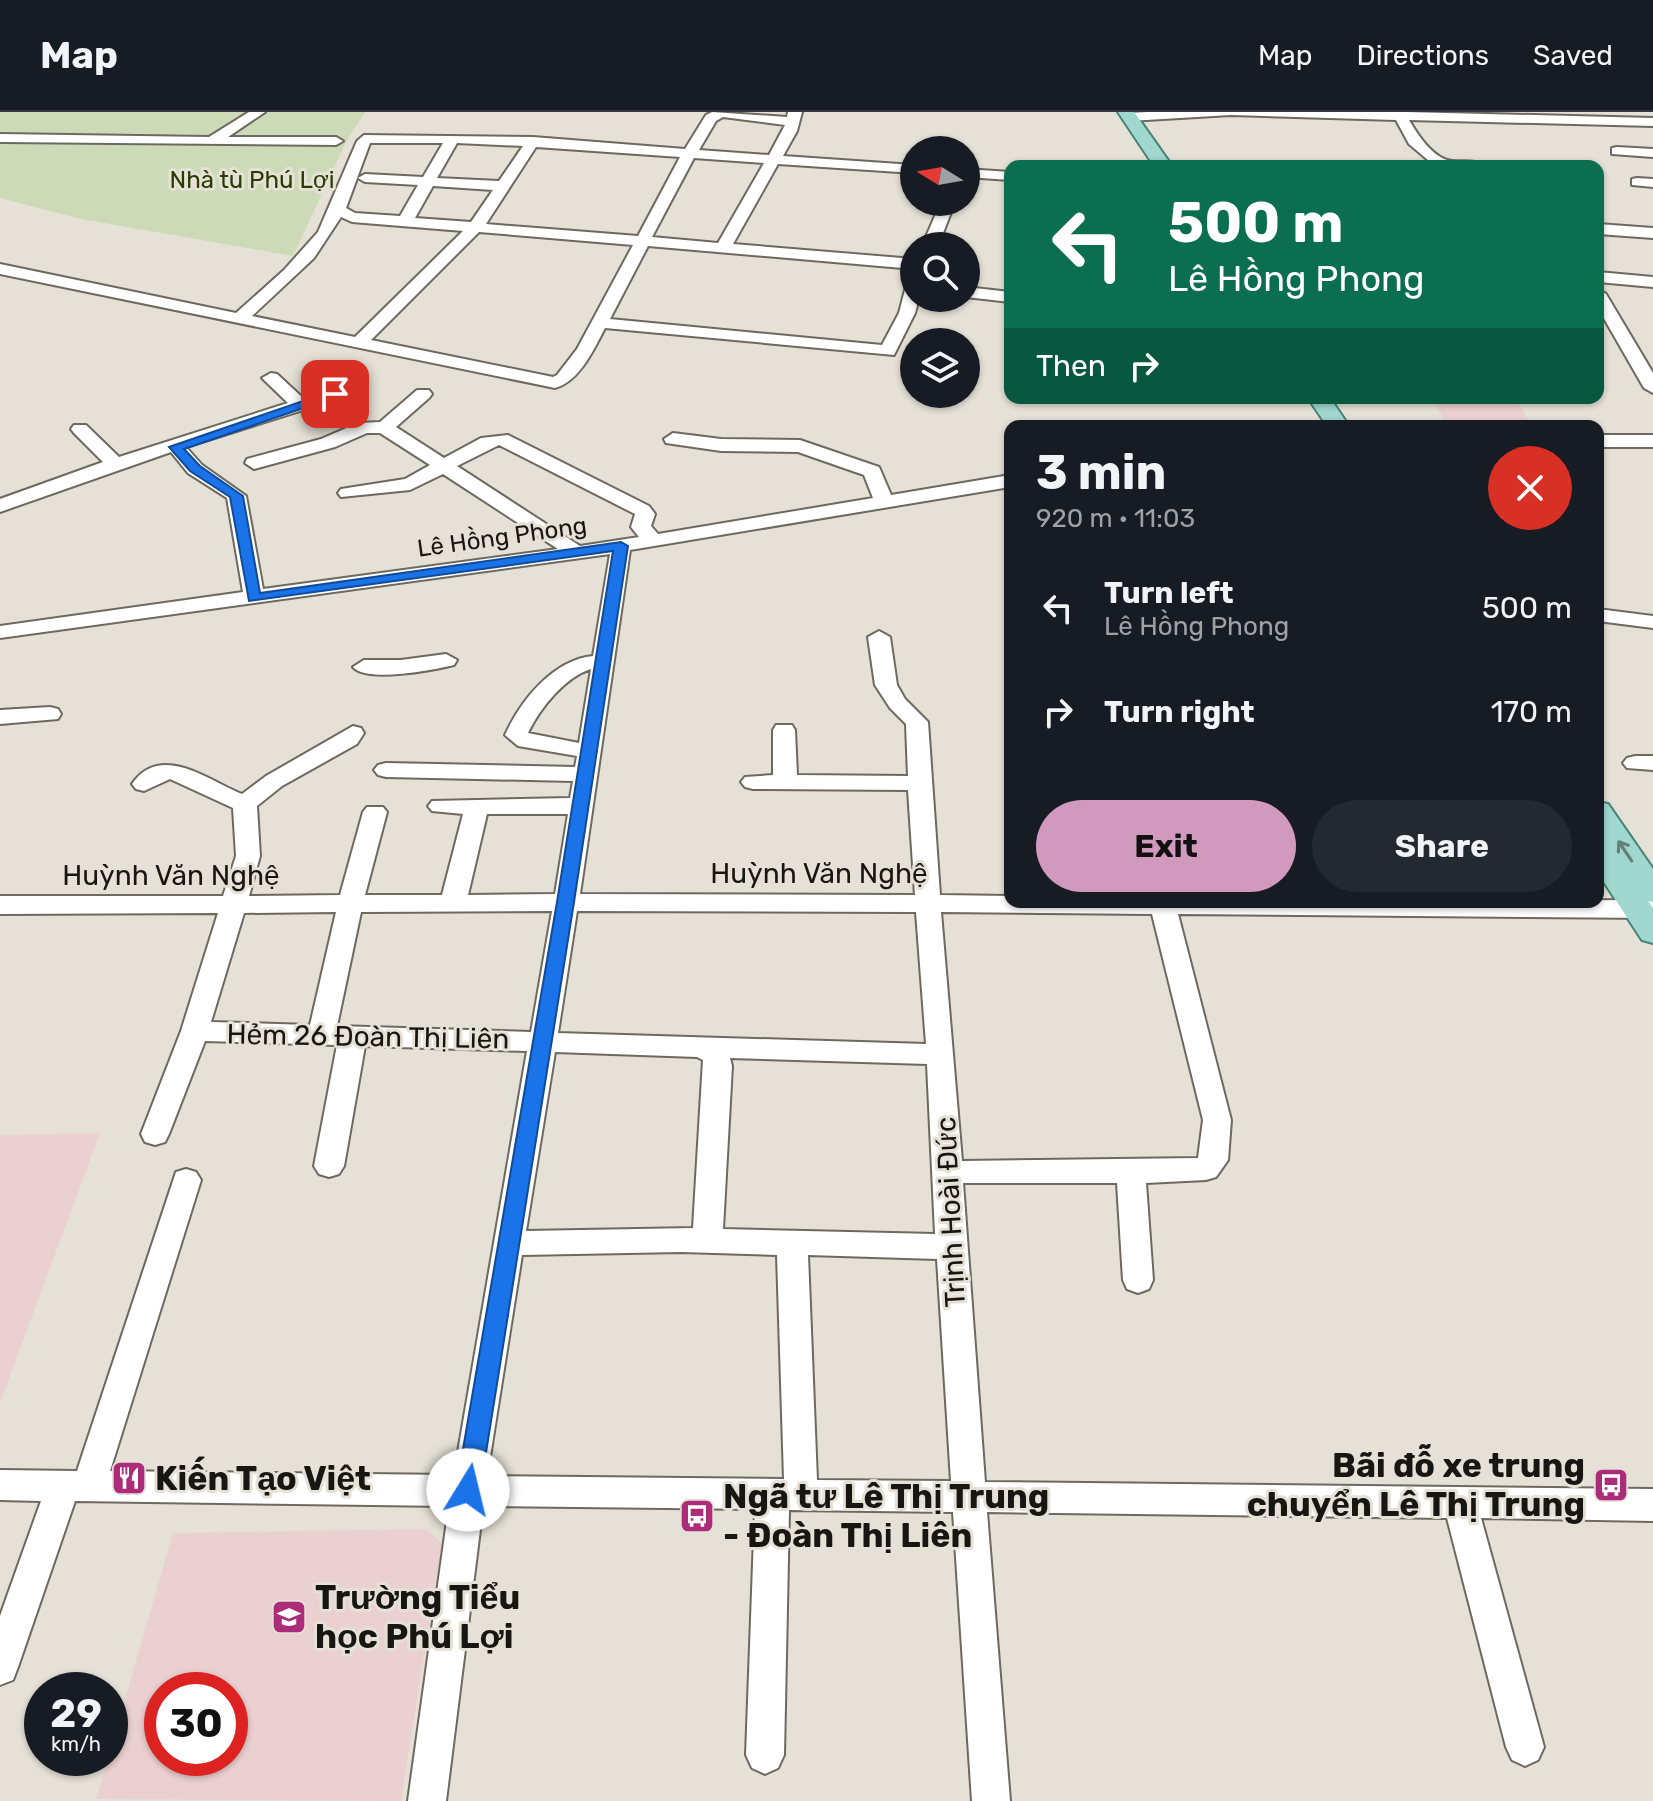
<!DOCTYPE html>
<html lang="en">
<head>
<meta charset="utf-8">
<style>
	:root { --surface:#171b24; --page:#242831; --text:#f1f3f6; --muted:#9ea1a6; --line:#363941; --accent:#d299be }
	body { margin:0; font-family:Rubik,sans-serif; background:var(--page); color:var(--text); height:100vh; display:flex; flex-direction:column; font-size:30px; white-space:nowrap }
	* { box-sizing:border-box; margin:0 }
	p { font-size:26px; color:var(--muted) }
	.icon { flex:none; width:44px; height:44px; fill:none; stroke:currentColor; stroke-width:2; stroke-linecap:round; stroke-linejoin:round }
	.map { position:relative; flex:1; overflow:hidden }
	.panel { position:absolute; left:1004px; top:308px; width:600px; height:488px; display:flex; flex-direction:column; background:var(--surface); border-radius:16px; box-shadow:0 2px 6px #0004 }
	.panel>* { flex:none }
	.banner { position:absolute; left:1004px; top:48px; width:600px; height:244px; border-radius:16px; box-shadow:0 2px 6px #0004; background:#0b6e4f; color:#fff; overflow:hidden }
	.needle { width:52px; rotate:281deg }
	.tools { position:absolute; left:900px; top:24px; display:grid; gap:16px }
	.tools a { display:grid; place-items:center; width:80px; height:80px; border-radius:50%; background:var(--surface); box-shadow:0 2px 6px #0004; font-size:40px }
	.speed { position:absolute; left:24px; top:1560px; display:flex; gap:16px; font-size:40px; font-weight:700; text-align:center }
	.speed>* { display:grid; place-content:center; width:104px; height:104px; border-radius:50%; background:var(--surface); box-shadow:0 2px 6px #0004; line-height:1 }
	.speed small { font-size:20px; font-weight:400 }
	.speed .limit { border:12px solid #d22; background:#fff; color:#111 }
	.pin { position:absolute; display:grid; place-items:center; width:68px; height:68px; color:#fff; margin:-34px; border-radius:16px; box-shadow:0 4px 12px #0006 }
	.me { position:absolute; width:88px; margin:-44px; rotate:9deg; stroke-linejoin:round; filter:drop-shadow(0 0 6px #0008) }
	.turn { display:flex; align-items:center; gap:28px; height:168px; padding:0 32px; font-size:36px }
	.turn .icon { width:104px; height:104px; stroke-width:2.5 }
	.turn b { display:block; font-size:56px; line-height:68px }
	.then { display:flex; align-items:center; height:76px; padding:0 32px; background:#0003; gap:16px; font-size:30px }
	.round { display:grid; place-items:center; flex:none; width:84px; height:84px; border-radius:42px; background:var(--page) }
	.headline { display:flex; align-items:center; justify-content:space-between; height:136px; padding:0 32px }
	h1 { font-size:48px; font-weight:700; line-height:60px }
	.button { display:flex; gap:16px; margin-top:auto; padding:16px 32px }
	.button a { flex:1; height:92px; border-radius:48px; background:var(--accent); color:#111; font-size:32px; font-weight:700; line-height:92px; text-align:center }
	.button a+a { background:var(--page); color:var(--text) }
	ul { padding:0; list-style:none }
	li { display:flex; align-items:center; gap:24px; height:104px; padding:0 32px }
	li div { flex:1 }
	li b { display:block; font-size:30px }
	li em { font-style:normal }
	header { display:flex; align-items:center; gap:48px; box-sizing:border-box; height:112px; padding:0 40px; background:var(--surface); border-bottom:2px solid var(--line) }
	header strong { font-size:38px }
	nav { display:flex; gap:44px; margin-inline-start:auto; font-size:28px }
	.map>svg:first-child { display:block }
	.education { fill:#ebd0d1; fill-rule:evenodd }
	.green { fill:#ccdab8 }
	.lines { fill:none; stroke-linecap:round; stroke-linejoin:round }
	.minor-casing { stroke:#6e695f; stroke-width:4 }
	.major-casing { stroke:#478377; stroke-width:4 }
	.minor { fill:#fff; fill-rule:evenodd }
	.major { fill:#a0d7ce; fill-rule:evenodd }
	.oneway { stroke:#638079 }
	.route { fill:#1a73e8; stroke:#114b97; stroke-width:2 }
	.labels { text-anchor:middle; stroke-width:6; stroke-linejoin:round; paint-order:stroke }
	.far-park-label { font-size:24px; fill:#2a3c00; stroke:#e6e1d6 }
	.far-street-label { font-size:24px; fill:#181612; stroke:#e6e1d6 }
	.street-label { font-size:28px; fill:#181612; stroke:#e6e1d6 }
	.near-poi-label { font-size:34px; font-weight:bold; fill:#181612; stroke:#e6e1d6; text-anchor:start }
</style>
</head>
<body>
<header>
<strong>Map</strong>
<nav><a>Map</a><a>Directions</a><a>Saved</a></nav>
</header>
<div class="map">
<svg width="1653" height="1689" viewBox="0 0 1653 1689">
	<rect width="100%" height="100%" fill="#e6e1d6"/>
	<path class="education" d="M1433 286H1515L1532 314H1447Z
		M100 1021 0 1291V1023Z
		M427 1417 442 1432 401 1689 96 1687 173 1421ZM162 1578H230V1646H162Z"/>
	<path class="green" d="M0 0H365L345 32 293 144 81 107 0 86Z"/>
	<g class="lines">
		<g class="minor-casing">
			<path id="minor" d="M249 0H265L228 25H336L343 29 336 33 0 30V22L209 25Z
				M712 0 787 5 788 0H802L797 19 783 44 914 53V61L778 52 733 132 914 147V157L648 134 610 207 882 233 899 201 906 174 914 169V186H919L915 201 894 243 605 216C594 237 579 270 555 276L0 162V152L236 201 284 158 318 120 357 29 364 23 533 25 685 37 706 3ZM723 5 785 13 769 43 699 38 716 9ZM370 31H443L423 65 365 62 358 66 365 70 418 73 400 104 355 101 346 96ZM457 31 523 34 499 69 437 66ZM536 35 680 45 638 124 486 112ZM694 46 764 51 718 131 652 125ZM433 74 493 78 471 110 415 106ZM341 105 352 110 463 119 355 225 252 204 314 146ZM479 120 633 133 577 237 557 263 553 265 371 228Z
				M1147 0H1406L1653 6V14L1409 8C1418 23 1433 47 1452 49 1463 50 1475 47 1484 54H1435L1409 32 1396 8 1231 3 1129 9 1122 5 1129 1Z
				M1617 35 1653 37V45L1612 42V36Z
				M966 57 1010 60V68L966 65Z
				M1637 66 1653 67V75L1632 73V67Z
				M941 90H955L938 134H922Z
				M1598 112 1653 116V126L1598 122Z
				M1598 160 1653 165V175L1598 170Z
				M966 175 1010 180V190L966 185Z
				M1598 177 1606 182 1653 261V281L1644 276 1598 196Z
				M271 261 277 262 303 286 351 272 360 277 357 281 186 335 202 353 246 384 263 477 558 437 443 362 410 378 341 385 338 381 341 377 405 367 430 353 380 321H367L335 335 254 357 245 351 247 347 321 327 358 311 380 310 417 278H429L432 282 429 286 396 315 444 346 481 326 508 323 649 394 655 402 651 414 658 422 873 386 864 363 798 340 721 339 666 331 664 327 673 321 721 327 800 328 879 355 891 383 1010 363V375L630 438 580 782 915 783 908 678 753 677 745 675 741 670 745 665 773 663V618L776 613H792L795 618 797 663 908 664 906 612 890 596 875 573 868 525 879 519 890 525 897 573 905 587 928 610 940 783 1010 784V790L1653 788V806L1178 802 1231 1008 1228 1048 1216 1065 1206 1068 1146 1071 1153 1168 1149 1177 1138 1181 1127 1177 1123 1168 1117 1071H963L985 1370 1653 1377V1409L1481 1406 1544 1635 1538 1648 1525 1654 1512 1648 1506 1635 1447 1406 987 1400 1010 1689H972L953 1400 789 1398 784 1643 778 1656 765 1662 752 1656 746 1643 755 1397 483 1394 446 1689H408L449 1394 75 1389 18 1555 13 1568 0 1573V1504L41 1389 0 1388V1358L77 1359 176 1060 186 1057 196 1060 201 1068 110 1359 454 1363 527 939 365 934 344 1054 339 1062 329 1065 319 1062 314 1054 337 933 205 929 169 1022 165 1030 155 1033 145 1030 141 1022 181 919 218 801 0 802V784H223L236 744 233 696 170 667 144 679 136 677 132 672C161 630 209 669 242 682L266 664 353 614 361 616 364 621 357 632 282 674 257 694 260 744 249 784 340 783 363 700 367 695H383L387 700 365 783H442L463 702 432 699 428 694 432 689 570 686 573 669 386 665 378 663 374 658 378 653 386 651 575 655 577 644 518 634 505 623C521 588 553 548 593 544L610 442 0 526V514L243 480 227 386 188 361 171 340 0 400V387L103 350 74 321 71 317 74 313H86L119 345 288 291 262 266ZM499 333 635 402 631 415 639 425 580 434 457 354ZM591 557 579 631 528 621C540 596 565 565 591 557ZM487 702H568L555 782 468 783ZM552 799 531 920 337 914 361 800ZM577 799 916 800 926 932 558 921ZM336 800 310 913 211 910 244 801ZM941 800 1152 802 1203 1008 1198 1046 962 1049ZM555 940 697 945 703 948 693 1116 526 1119ZM730 946 927 952 935 1122 723 1117 732 954ZM681 1140 777 1143 784 1367 487 1364 522 1143ZM808 1143 937 1147 951 1369 817 1368Z
				M1598 323H1653V335H1598Z
				M1598 497 1653 504V516L1598 509Z
				M446 542 457 548 454 553C434 558 366 571 353 555L364 548H401Z
				M50 595 58 597 61 602 58 607 0 612V598Z
				M1635 644H1653V658L1627 656 1623 651 1627 646Z"/>
		</g>
		<g class="major-casing">
			<path id="major" d="M1118 0H1134L1172 54H1154Z
				M1308 286H1330L1349 314H1327Z
				M1598 690 1608 692 1653 757V790L1648 789 1653 796V831L1642 828 1598 761V728L1604 730 1598 721Z"/>
		</g>
		<use href="#minor" class="minor"/>
		<use href="#major" class="major"/>
	</g>
	<defs><path id="oneway-shaft" d="M-6 0H5M1.5-3L5.5 0L1.5 3" fill="none" stroke-width="1.6" stroke-linecap="round" stroke-linejoin="round" transform="scale(2)"/></defs>
	<use class="oneway" href="#oneway-shaft" transform="translate(1625 739) rotate(-124)"/>
	<path class="route" d="M335 278 341 282 339 284 184 337 200 354 243 384 260 481 621 430 628 434 574 790 480 1378 476 1385 468 1389 460 1385 456 1378 557 790 613 439 249 489 230 385 190 359 169 335Z"/>
	<defs>
		<g id="restaurant-square" transform="scale(1.8)"><rect x="-9" y="-9" width="18" height="18" rx="4" fill="#ac2c7a" stroke="#e6e1d6"/><path d="M-5-6h1v4h1v-4h1v4h1v-4h1v5L-1.5 .5V6h-2V.5L-5-1ZM5-6V6H3V1.5H1.5Q1.5-4 5-6Z" fill="#fff"/></g>
		<g id="bus-square" transform="scale(1.8)"><rect x="-9" y="-9" width="18" height="18" rx="4" fill="#ac2c7a" stroke="#e6e1d6"/><path d="M-5-6H5V4H4V6H2V4H-2V6H-4V4H-5ZM-3.5-4V0h7V-4ZM-3.5 1.2v1.5H-2V1.2ZM2 1.2v1.5H3.5V1.2Z" fill="#fff"/></g>
		<g id="school-square" transform="scale(1.8)"><rect x="-9" y="-9" width="18" height="18" rx="4" fill="#ac2c7a" stroke="#e6e1d6"/><path d="M0-5L7-2L0 1L-7-2ZM-4 1L0 2.5L4 1V4Q0 6-4 4Z" fill="#fff"/></g>
	</defs>
	<g fill-rule="evenodd">
		<use href="#restaurant-square" x="129" y="1366"/>
		<use href="#bus-square" x="1611" y="1373"/>
		<use href="#bus-square" x="697" y="1404"/>
		<use href="#school-square" x="289" y="1505"/>
	</g>
	<g class="labels">
		<g class="far-park-label">
			<text x="252" y="76">Nhà tù Phú Lợi</text>
		</g>
		<g class="far-street-label">
			<text transform="translate(502 425) rotate(-8)" y="8">Lê Hồng Phong</text>
		</g>
		<g class="street-label">
			<text x="819" y="771">Huỳnh Văn Nghệ</text>
			<text x="171" y="773">Huỳnh Văn Nghệ</text>
			<text transform="translate(368 924) rotate(1)" y="10">Hẻm 26 Đoàn Thị Liên</text>
			<text transform="translate(950 1100) rotate(-93)" y="10">Trịnh Hoài Đức</text>
		</g>
		<g class="near-poi-label">
			<text x="1585" y="1365" text-anchor="end">Bãi đỗ xe trung<tspan x="1585" dy="39">chuyển Lê Thị Trung</tspan></text>
			<text x="155" y="1378">Kiến Tạo Việt</text>
			<text x="723" y="1396">Ngã tư Lê Thị Trung<tspan x="723" dy="39">- Đoàn Thị Liên</tspan></text>
			<text x="315" y="1497">Trường Tiểu<tspan x="315" dy="39">học Phú Lợi</tspan></text>
		</g>
	</g>
</svg>
<div class="tools">
<a><svg class="needle" viewBox="-14 -14 28 28"><path d="M0-13l5 13h-10z" fill="#e53935"/><path d="M0 13l5-13h-10z" fill="#9ea1a6"/></svg></a>
<a><svg class="icon" aria-label="search" viewBox="0 0 24 24"><circle cx="10" cy="10" r="6"/><path d="M15 15l6 6"/></svg></a>
<a><svg class="icon" aria-label="layers" viewBox="0 0 24 24"><path d="M12 4l9 5-9 5-9-5zM3 14l9 5 9-5"/></svg></a>
</div>
<div class="speed"><div>29<small>km/h</small></div><div class="limit">30</div></div>
<div class="pin" style="left:335px;top:282px;background:#d93025"><svg class="icon" aria-label="arrive" viewBox="0 0 24 24"><path d="M6 21V4h12l-3 4 3 4H6"/></svg></div>
<svg class="me" style="left:468px;top:1378px" viewBox="-20 -20 40 40"><circle r="19" fill="#fff"/><path d="M0-13L10 11 0 6-10 11z" fill="#1a73e8"/></svg>
<div class="banner">
<div class="turn"><svg class="icon" aria-label="left" viewBox="0 0 24 24"><path d="M17 20v-9H6M10 6l-5 5 5 5"/></svg><div><b>500 m</b>Lê Hồng Phong</div></div>
<div class="then">Then<svg class="icon" aria-label="right" viewBox="0 0 24 24"><path d="M7 20v-9h11M14 6l5 5-5 5"/></svg></div>
</div>
<section class="panel">
<div class="headline"><div><h1>3 min</h1><p>920 m · 11:03</p></div><a class="round" style="background:#d93025;color:#fff"><svg class="icon" aria-label="close" viewBox="0 0 24 24"><path d="M6 6l12 12M18 6L6 18"/></svg></a></div>
<ul>
<li><svg class="icon" aria-label="left" viewBox="0 0 24 24"><path d="M17 20v-9H6M10 6l-5 5 5 5"/></svg><div><b>Turn left</b><p>Lê Hồng Phong</p></div><em>500 m</em></li>
<li><svg class="icon" aria-label="right" viewBox="0 0 24 24"><path d="M7 20v-9h11M14 6l5 5-5 5"/></svg><div><b>Turn right</b></div><em>170 m</em></li>
</ul>
<div class="button"><a>Exit</a><a>Share</a></div>
</section>
</div>
</body>
</html>
